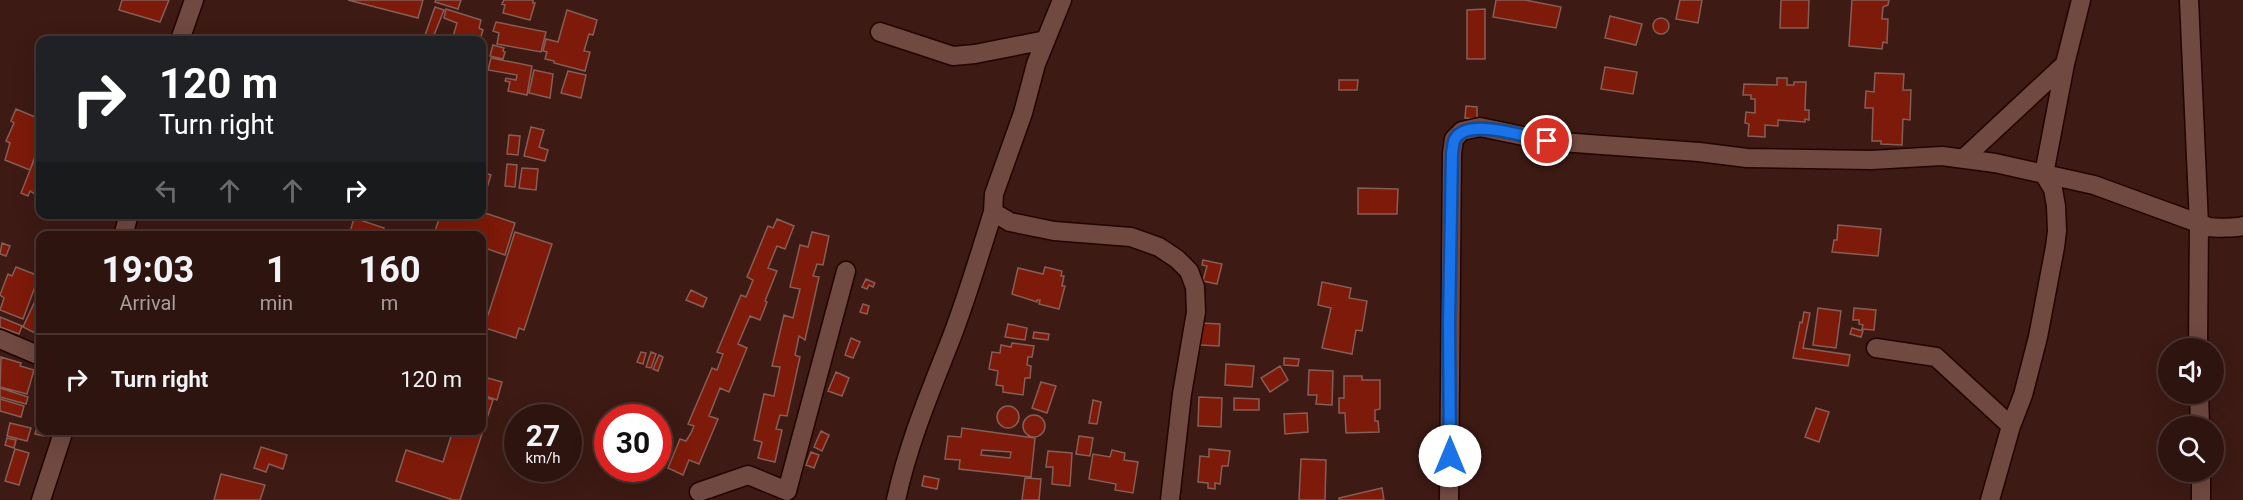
<!DOCTYPE html>
<html lang="en">
<head>
<meta charset="utf-8">
<style>
	:root { --surface:#2e140f; --page:#3a211d; --text:#f1f3f6; --muted:#a79e9e; --line:#49332f }
	body { margin:0; font-family:Roboto,sans-serif; background:var(--page); color:var(--text); height:100vh; display:flex; flex-direction:column; font-size:22px; white-space:nowrap }
	* { box-sizing:border-box; margin:0 }
	p { font-size:20px; color:var(--muted) }
	.icon { flex:none; width:33px; height:33px; fill:none; stroke:currentColor; stroke-width:2; stroke-linecap:round; stroke-linejoin:round }
	.map { position:relative; flex:1; overflow:hidden }
	.side { position:absolute; left:36px; top:231px; width:450px; height:204px; display:flex; flex-direction:column; background:var(--surface); border-radius:12px; box-shadow:0 6px 24px #0002,0 0 0 2px var(--line) }
	.side>* { flex:none }
	.hud { position:absolute; left:36px; top:36px; width:450px; height:183px; border-radius:12px; box-shadow:0 6px 24px #0002,0 0 0 2px var(--line); background:#202124; color:#fff; overflow:hidden }
	.buttons { position:absolute; left:2158px; top:338px; display:grid; gap:12px }
	.buttons a { display:grid; place-items:center; width:66px; height:66px; border-radius:50%; background:var(--surface); box-shadow:0 6px 24px #0002,0 0 0 2px var(--line); font-size:30px }
	.speed { position:absolute; left:504px; top:404px; display:flex; gap:12px; font-size:30px; font-weight:700; text-align:center }
	.speed>* { display:grid; place-content:center; width:78px; height:78px; border-radius:50%; background:var(--surface); box-shadow:0 6px 24px #0002,0 0 0 2px var(--line); line-height:1 }
	.speed small { font-size:15px; font-weight:400 }
	.speed .limit { border:9px solid #d22; background:#fff; color:#111 }
	.pin { position:absolute; display:grid; place-items:center; width:51px; height:51px; color:#fff; margin:-26px; border:3px solid #fff; border-radius:50%; box-shadow:0 2px 6px #0007 }
	.me { position:absolute; width:66px; margin:-33px; rotate:0deg; stroke-linejoin:round; filter:drop-shadow(0 0 4px #0008) }
	.turn { display:flex; align-items:center; gap:21px; height:126px; padding:0 24px; font-size:27px }
	.turn .icon { width:78px; height:78px; stroke-width:2.5 }
	.turn b { display:block; font-size:42px; line-height:51px }
	.lanes { display:flex; align-items:center; height:57px; padding:0 24px; background:#0003; justify-content:center; gap:30px; direction:ltr }
	.lanes .off { opacity:.35 }
	.eta { display:flex; justify-content:space-evenly; align-items:center; height:102px; text-align:center }
	.eta b { font-size:36px; font-weight:700; line-height:42px }
	ul { padding:0; list-style:none }
	li { display:flex; align-items:center; gap:18px; height:90px; padding:0 24px; border-top:2px solid var(--line) }
	li div { flex:1 }
	li b { display:block; font-size:22px }
	li em { font-style:normal }
	.map>svg:first-child { display:block }
	.building { fill:#7d1a09; stroke:#865e55; stroke-width:1.5; fill-rule:evenodd }
	.lines { fill:none; stroke-linecap:round; stroke-linejoin:round }
	.minor-casing { stroke:#220401; stroke-width:21 }
	.minor { stroke:#704941; stroke-width:18 }
	.route-casing { stroke:#114b97; stroke-width:15 }
	.route { stroke:#1a73e8; stroke-width:10 }
</style>
</head>
<body>
<div class="map">
<svg width="2243" height="500" viewBox="0 0 2243 500">
	<rect width="100%" height="100%" fill="#3d1a14"/>
	<path class="building" d="M122 0H169L160 22 119 10Z
		M348 0H423L418 18Z
		M436 0H461L458 9 435 2Z
		M504 0H533V3H535L530 20 503 13 505 5 502 4Z
		M1496 0H1525L1561 7 1556 28 1493 17Z
		M1680 0H1702L1698 23 1676 19Z
		M1781 0H1809L1808 28H1780Z
		M1852 0H1889L1888 5 1883 7 1882 19H1888L1887 43 1883 42 1882 49 1849 46Z
		M435 7 444 10 432 40 424 38Z
		M446 9 481 20 479 28 483 30 480 40H452L457 23 444 18Z
		M1485 9V59H1467V10Z
		M567 10 597 20 593 35 589 34 584 51 590 52 585 71 554 63V61L545 59 547 52 543 51 546 39 558 42Z
		M1610 16 1642 24 1636 45 1605 38Z
		M1653 26a8 8 0 1 1 16 0a8 8 0 1 1-16 0Z
		M496 22 546 32 541 52 497 44 499 33 493 31Z
		M493 45 504 48 503 51 505 52 503 59 490 56Z
		M491 58 532 66 527 95 508 91 510 82 505 81 506 78 516 80 517 75 488 70Z
		M1605 67 1637 72 1633 94 1601 89Z
		M534 70 553 74 550 98 529 93Z
		M568 71 586 75 581 98 561 93Z
		M1875 73 1904 74 1903 90H1911L1910 120 1903 119 1902 145 1881 144V141H1872L1873 108H1865L1866 91 1874 92Z
		M1777 78H1787V85H1794V82H1806L1805 110H1809V120L1805 119V122L1778 120V126L1765 125V137L1748 136 1749 124 1745 123 1746 112 1755 113V99H1751V95H1743L1744 84 1777 85Z
		M1339 80H1358L1357 90H1339Z
		M1466 106 1477 107V119L1465 118Z
		M16 109 40 119V134L38 141 40 143 30 170 5 160 10 143 6 141 14 123 11 121Z
		M531 127 544 130 539 147 548 150 545 161 524 156Z
		M509 135 520 136 518 155 507 154Z
		M36 155 40 157V197L30 191 28 196 21 193Z
		M507 164 517 165 515 187 505 186Z
		M522 168 538 169 536 190 519 188Z
		M482 172 491 175 483 200H482Z
		M1358 188 1398 189 1397 214H1358Z
		M482 212 515 223 505 255 482 247V236H448L435 231 439 219 436 218 437 214H482Z
		M360 214H390L388 219 379 215 377 220Z
		M354 218 384 228 382 236H343L345 230 350 232Z
		M777 219 794 226 785 249 777 246 768 268 777 271 765 301 767 302 760 320 750 316 738 344 747 348 729 392 720 388 709 416 718 419 699 464 689 460 683 475 668 468 680 439 686 441 691 433 694 426 688 424 712 368 717 370 723 354 717 352 741 295 746 297 753 280 747 277 768 226 773 228Z
		M1838 225 1881 229 1878 256 1832 252 1834 240H1837Z
		M515 232 552 244 524 330 519 328 516 338 482 327V314L488 315Z
		M812 232 829 236 823 265 817 264 813 276 819 277 805 340 799 336 795 355 800 357 787 416 780 415 776 429 782 430 775 462 758 458 762 442 754 440 764 394 774 396 780 367 772 366 784 315 793 318 800 289 790 287 800 245 808 247Z
		M2 243 10 246 6 256 0 254Z
		M1203 260 1222 264 1217 284 1203 281 1207 266 1202 265Z
		M16 267 39 276 23 319 0 310 4 298 0 295 8 274 12 276Z
		M1045 267 1062 271 1061 276H1064L1062 286H1065L1059 309 1039 304 1040 300H1037V302L1012 294 1018 268 1043 274Z
		M866 279 875 283 873 287 869 285 867 289 862 287Z
		M1322 282 1351 288 1349 298 1367 301 1362 331 1356 330 1352 354 1322 348 1331 308 1318 305Z
		M691 290 707 298 703 307 686 300Z
		M35 301 40 304 39 325 40 327 37 334 23 327Z
		M863 304 869 306 867 314 860 312Z
		M1818 308 1841 311 1836 348 1813 345Z
		M1854 308 1876 310 1874 330 1862 329 1863 325 1859 324V320H1853Z
		M1804 312 1810 313 1803 348 1850 355 1848 366 1793 358 1800 322 1802 323Z
		M0 317 22 326 19 334 0 327Z
		M1201 323 1220 324 1219 346 1200 345Z
		M1008 324 1027 328 1025 340 1005 337Z
		M1852 328 1863 331 1861 337 1850 334Z
		M1034 332 1049 334 1048 340 1033 338Z
		M851 338 860 342 853 358 845 355Z
		M1012 343 1034 346 1032 357H1028L1027 365 1031 366 1030 378H1025L1023 395 1003 392V386L996 385 998 371 989 369 992 352 1000 353 1001 345 1011 347Z
		M641 352 646 353 643 364 637 362Z
		M651 352 656 354 651 368 646 367Z
		M659 355 663 357 658 371 653 369Z
		M1 357 21 363 20 366 34 370 27 394 0 387Z
		M1284 358 1299 359 1298 366 1284 365Z
		M1226 364 1254 366 1252 387 1225 385Z
		M1280 366 1288 380 1270 392 1261 378Z
		M1309 370 1333 371 1332 405 1316 404 1317 395H1308Z
		M836 372 849 378 842 396 828 391Z
		M1344 376H1362V380H1380V409L1375 410V421H1378L1379 432 1346 433 1345 413H1339V398H1344Z
		M488 378 502 382 497 400 483 395Z
		M1041 382 1056 386 1047 413 1032 408Z
		M0 388 28 397 26 404 0 397Z
		M482 396 493 400 486 421 482 420Z
		M1199 397 1222 398 1221 427 1198 426Z
		M1234 398 1259 399V410H1234Z
		M0 399 24 406 21 417 0 411Z
		M1093 400 1101 402 1097 424 1089 423Z
		M997 417a11 11 0 1 1 22 0a11 11 0 1 1-22 0Z
		M1816 408 1829 412 1819 442 1805 437Z
		M1307 413 1308 432 1285 434 1284 414Z
		M1023 426a11 11 0 1 1 22 0a11 11 0 1 1-22 0Z
		M482 420 486 422 460 500H453L396 481 406 450 443 462 453 430H482Z
		M10 423 31 428 27 441 7 436Z
		M38 424 40 425V430H45L44 436 35 434Z
		M962 428 1035 438 1031 477 959 469 960 460 945 459 948 436 961 437ZM982 450 1011 452 1010 458 981 455Z
		M821 431 829 435 822 451 814 447Z
		M1079 436 1093 438 1090 456 1076 454Z
		M7 438 16 440 14 448 5 445Z
		M261 447 287 455 283 469 269 464 266 472 254 468Z
		M15 449 29 453 19 485 5 481Z
		M1209 449 1230 451 1228 466H1222L1220 484 1215 483V489L1208 488V483L1198 482 1200 456 1209 457Z
		M1112 450 1125 453 1124 460 1138 462 1133 493 1115 490 1116 484 1089 479 1093 454 1110 457Z
		M1048 451 1072 453 1070 486 1052 484 1053 467H1046Z
		M811 452 819 455 814 468 806 465Z
		M1301 459 1326 460 1325 500H1299Z
		M221 474 265 485 260 500H214Z
		M924 476 939 479 937 489 922 486Z
		M1025 478 1041 479 1039 500H1022Z
		M1382 488 1384 500H1339V498Z"/>
	<g class="lines">
		<g class="minor-casing">
			<path id="minor" d="M1062 0 1036 64 1023 113 994 194 993 212 1010 222 1054 231 1131 237 1159 247 1177 259 1189 271 1195 287 1196 312 1182 394 1170 500
				M2189 0 2199 224 2198 348
				M880 32 953 56 975 54 1046 40
				M180 40 194 0
				M1963 159 2065 64
				M123 236 129 214
				M0 339 40 356
				M1876 348 1936 357 2011 426
				M2199 393 2200 426
				M2201 471V500
				M699 492 748 475 787 491 846 271
				M41 500 64 430
				M896 500C908 444 930 392 951 339 967 297 980 254 993 212
				M1449 500 1452 153 1454 139 1462 131 1480 127 1547 141 1699 152 1747 158 1871 160 1942 156 1995 163 2094 185 2209 227C2215 228 2237 228 2243 226
				M1990 500 2011 426 2023 395 2038 337 2055 247 2057 231 2056 206 2053 189 2044 174 2065 64 2081 0"/>
		</g>
		<use href="#minor" class="minor"/>
	</g>
	<g class="lines">
		<g class="route-casing">
			<path id="route" d="M1450 456 1449 324 1452 153C1453 149 1453 142 1455 139 1468 117 1526 137 1547 141"/>
		</g>
		<use href="#route" class="route"/>
	</g>
</svg>
<div class="buttons">
<a><svg class="icon" aria-label="sound" viewBox="0 0 24 24"><path d="M4 9h4l5-4v14l-5-4H4zM17 9q2 3 0 6"/></svg></a>
<a><svg class="icon" aria-label="search" viewBox="0 0 24 24"><circle cx="10" cy="10" r="6"/><path d="M15 15l6 6"/></svg></a>
</div>
<div class="speed"><div>27<small>km/h</small></div><div class="limit">30</div></div>
<div class="pin" style="left:1547px;top:141px;background:#d93025"><svg class="icon" aria-label="arrive" viewBox="0 0 24 24"><path d="M6 21V4h12l-3 4 3 4H6"/></svg></div>
<svg class="me" style="left:1450px;top:456px" viewBox="-20 -20 40 40"><circle r="19" fill="#fff"/><path d="M0-13L10 11 0 6-10 11z" fill="#1a73e8"/></svg>
<div class="hud">
<div class="turn"><svg class="icon" aria-label="right" viewBox="0 0 24 24"><path d="M7 20v-9h11M14 6l5 5-5 5"/></svg><div><b>120 m</b>Turn right</div></div>
<div class="lanes"><svg class="icon off" aria-label="left" viewBox="0 0 24 24"><path d="M17 20v-9H6M10 6l-5 5 5 5"/></svg><svg class="icon off" aria-label="ahead" viewBox="0 0 24 24"><path d="M12 20V5M6 11l6-6 6 6"/></svg><svg class="icon off" aria-label="ahead" viewBox="0 0 24 24"><path d="M12 20V5M6 11l6-6 6 6"/></svg><svg class="icon" aria-label="right" viewBox="0 0 24 24"><path d="M7 20v-9h11M14 6l5 5-5 5"/></svg></div>
</div>
<section class="side">
<div class="eta">
<div><b>19:03</b><p>Arrival</p></div>
<div><b>1</b><p>min</p></div>
<div><b>160</b><p>m</p></div>
</div>
<ul>
<li><svg class="icon" aria-label="right" viewBox="0 0 24 24"><path d="M7 20v-9h11M14 6l5 5-5 5"/></svg><div><b>Turn right</b></div><em>120 m</em></li>
</ul>
</section>
</div>
</body>
</html>
